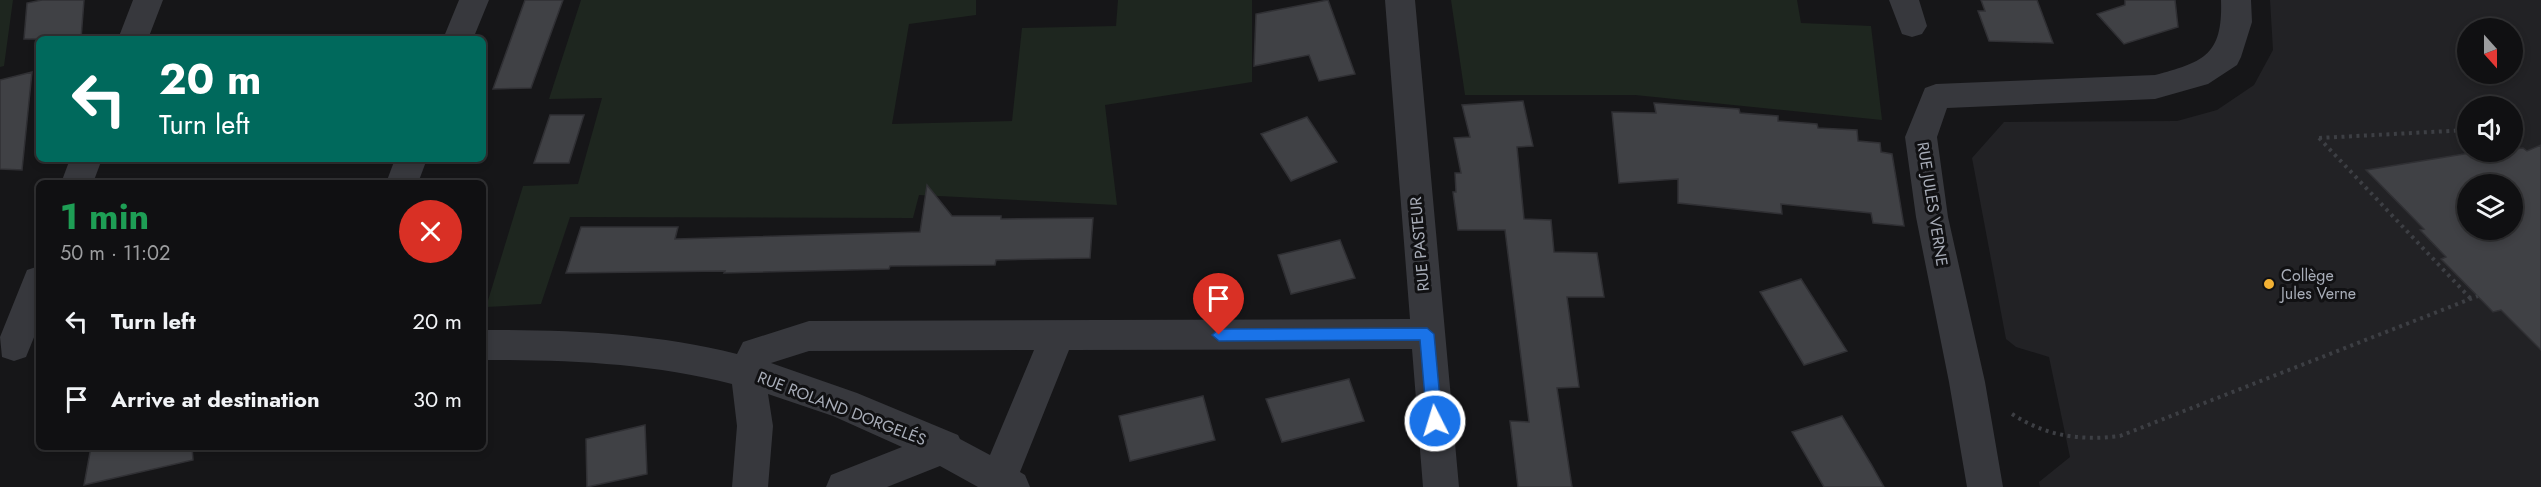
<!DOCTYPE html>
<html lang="en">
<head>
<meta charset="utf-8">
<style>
	:root { --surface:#101012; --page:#1e1e20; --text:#f1f3f6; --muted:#9c9d9f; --line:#303032 }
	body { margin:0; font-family:Jost,sans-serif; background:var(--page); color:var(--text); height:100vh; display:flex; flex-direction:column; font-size:22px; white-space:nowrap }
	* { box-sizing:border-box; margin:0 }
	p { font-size:20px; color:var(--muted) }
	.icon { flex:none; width:33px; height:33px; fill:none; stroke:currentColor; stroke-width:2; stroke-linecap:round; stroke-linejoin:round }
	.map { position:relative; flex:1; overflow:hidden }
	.details { position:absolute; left:36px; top:180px; width:450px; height:270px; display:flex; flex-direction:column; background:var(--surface); border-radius:9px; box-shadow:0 3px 9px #0003,0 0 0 2px var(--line) }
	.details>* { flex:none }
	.guide { position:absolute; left:36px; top:36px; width:450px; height:126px; border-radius:9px; box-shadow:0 3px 9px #0003,0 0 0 2px var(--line); background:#00695c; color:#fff; overflow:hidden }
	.needle { width:39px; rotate:159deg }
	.fabs { position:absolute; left:2457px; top:18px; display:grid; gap:12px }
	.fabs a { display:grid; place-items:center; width:66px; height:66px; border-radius:50%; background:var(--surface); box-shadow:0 3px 9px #0003,0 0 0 2px var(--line); font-size:30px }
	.pin { position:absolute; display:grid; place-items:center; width:51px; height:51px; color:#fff; margin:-62px -26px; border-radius:50% 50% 50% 0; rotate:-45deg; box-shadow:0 0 6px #0007 }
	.pin .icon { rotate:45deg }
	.me { position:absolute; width:66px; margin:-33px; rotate:355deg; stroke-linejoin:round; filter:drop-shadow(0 0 4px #0008) }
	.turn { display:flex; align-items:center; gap:21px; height:126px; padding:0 24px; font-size:27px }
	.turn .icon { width:78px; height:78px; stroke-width:2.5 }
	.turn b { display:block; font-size:42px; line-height:51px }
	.round { display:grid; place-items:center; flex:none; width:63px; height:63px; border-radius:32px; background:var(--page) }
	.summary { display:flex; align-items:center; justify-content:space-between; height:102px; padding:0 24px }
	h1 { font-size:36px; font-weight:700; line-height:45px; color:#1e9e55 }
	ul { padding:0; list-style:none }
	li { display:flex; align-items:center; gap:18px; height:78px; padding:0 24px }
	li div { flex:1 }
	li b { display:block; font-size:22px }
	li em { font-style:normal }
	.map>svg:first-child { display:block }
	.built { fill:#222225; fill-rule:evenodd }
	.green { fill:#1e261f }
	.building { fill:#404145; stroke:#303034; stroke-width:1.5; fill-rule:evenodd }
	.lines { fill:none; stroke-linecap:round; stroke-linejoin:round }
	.path { stroke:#3d3f44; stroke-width:4; stroke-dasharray:3 4.5; stroke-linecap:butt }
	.street { fill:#37383d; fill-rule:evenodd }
	.route { fill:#1a73e8; stroke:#114b97; stroke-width:1.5 }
	.poi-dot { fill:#f2b134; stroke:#111113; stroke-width:2 }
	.labels { text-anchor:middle; stroke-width:6; stroke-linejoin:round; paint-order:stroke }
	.street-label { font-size:16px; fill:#a8adb8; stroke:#111113 }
	.poi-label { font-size:16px; fill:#a8adb8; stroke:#111113; text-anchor:start }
</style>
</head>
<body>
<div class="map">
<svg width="2541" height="487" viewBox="0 0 2541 487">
	<rect width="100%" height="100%" fill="#161618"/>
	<path class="built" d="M2270 0H2541V487H2040L2039 482 2070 457 2049 357 2016 347 2006 339 1972 158 2004 122 2177 121 2217 110 2254 85 2273 50ZM2468 28H2512V74H2468ZM2468 106H2512V152H2468ZM2468 184H2512V230H2468Z"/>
	<path class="green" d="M0 0H13L4 66 0 67Z
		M581 0H976V15L909 24 892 124 1012 121 1022 28 1116 26 1118 0H1252V82L1105 105 1117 205 919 195 913 218 570 217 541 304 486 307 523 186 578 184 602 98 549 99Z
		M1451 0H1797L1801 23 1871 26 1882 120 1635 95H1465Z"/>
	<path class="building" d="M42 0H84L81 39H24L27 3Z
		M525 0H563L531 88 493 89Z
		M1328 0 1355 74 1319 81 1309 55 1254 66 1256 14Z
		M1981 0H2037L2053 43 1989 41 1978 11H1985Z
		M2125 0H2175L2178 27 2124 44 2097 14 2125 5Z
		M32 72 22 170 0 169V80Z
		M1523 101 1533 146 1517 147 1524 219 1551 220 1554 252 1597 253 1604 297H1567L1579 387 1557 388 1572 487H1518L1510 421 1529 422 1505 230H1458L1453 192H1456L1455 173H1461L1454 138 1470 137 1462 105Z
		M1654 103 1739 109 1740 113 1778 116V121L1817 124 1818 128 1857 130 1858 141 1880 143 1881 152 1892 154 1904 226 1873 223 1871 213 1781 204 1782 214 1678 203V179L1619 183 1612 112 1656 113Z
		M550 115H584L569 163H534Z
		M1307 117 1337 162 1291 181 1261 134Z
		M2541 145V350L2501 310 2493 312 2441 259 2446 257 2420 230 2424 229 2366 170 2470 153 2512 152V149L2523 148 2527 151ZM2468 184H2512V230H2468Z
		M927 185 952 216H1001V219L1093 218 1090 258 996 260 995 265 890 266 889 269 724 273 725 271 566 273 581 227H678L675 239 920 232Z
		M1340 240 1355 278 1291 294 1278 255Z
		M1801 279 1847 351 1804 365 1760 292Z
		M1349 379 1364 421 1282 442 1266 399Z
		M1203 396 1215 440 1130 461 1119 416Z
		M1842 416 1871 464 1884 487H1824L1792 432Z
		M645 425 647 474 587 487 586 439Z
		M91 447H192L193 460 84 485Z"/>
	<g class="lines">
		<path class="path" d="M2319 138 2471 299
			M2319 138 2468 130
			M2012 414C2046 436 2080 441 2120 436L2478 296"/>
		<path class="street" d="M133 0H163L148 39H118Z
			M459 0H489L473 39H443Z
			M1385 0H1415L1459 487H1423L1412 349 1069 350 1020 472 1025 475 1030 487H978L940 466 887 487H826L831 475 902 447 833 416 768 394 773 426 768 487H732L737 426 732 384C649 363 567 360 483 360V330C570 330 653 333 737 354L743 342 809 321 1410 319ZM1034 350 990 455 960 439 958 435 857 393 771 363 809 351Z
			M1889 0H1919L1927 26 1922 34 1912 37 1902 34Z
			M2221 0H2251L2252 22 2241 57 2237 65 2208 84 2155 99 1947 108 1937 137 1948 217 1985 382 2003 487H1967L1949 382 1916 217 1905 137 1925 88 1936 84 2155 75C2204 62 2223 55 2221 0Z
			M70 159H102L93 183H61Z
			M395 159H427L418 183H386Z
			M39 266V325L26 357 14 361 2 357 0 337 27 270Z"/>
	</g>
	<path class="route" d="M1427 328 1434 334 1442 421 1435 428 1427 421 1420 340 1219 341 1212 335 1219 329Z"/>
	<circle class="poi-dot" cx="2269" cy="284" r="6"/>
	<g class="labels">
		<g class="street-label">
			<text transform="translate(1933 204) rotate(81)" y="6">RUE JULES VERNE</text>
			<text transform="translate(1419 244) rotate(-95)" y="6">RUE PASTEUR</text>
			<text transform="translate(842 408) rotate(21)" y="6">RUE ROLAND DORGELÉS</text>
		</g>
		<g class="poi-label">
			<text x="2281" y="281">Collège<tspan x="2281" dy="18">Jules Verne</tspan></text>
		</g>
	</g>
</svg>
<div class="fabs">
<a><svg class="needle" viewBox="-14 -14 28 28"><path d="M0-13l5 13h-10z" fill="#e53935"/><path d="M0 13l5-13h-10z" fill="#9c9d9f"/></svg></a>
<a><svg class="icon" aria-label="sound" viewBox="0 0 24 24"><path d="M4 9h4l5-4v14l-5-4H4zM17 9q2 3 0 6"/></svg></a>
<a><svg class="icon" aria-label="layers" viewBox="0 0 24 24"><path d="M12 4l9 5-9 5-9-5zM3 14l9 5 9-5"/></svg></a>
</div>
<div class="pin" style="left:1219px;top:335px;background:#d93025"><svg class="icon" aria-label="arrive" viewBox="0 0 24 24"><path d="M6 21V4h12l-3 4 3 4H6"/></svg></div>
<svg class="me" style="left:1435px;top:421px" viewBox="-20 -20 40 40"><circle r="17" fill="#1a73e8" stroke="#fff" stroke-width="3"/><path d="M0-11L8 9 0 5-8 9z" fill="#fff"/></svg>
<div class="guide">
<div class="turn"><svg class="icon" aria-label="left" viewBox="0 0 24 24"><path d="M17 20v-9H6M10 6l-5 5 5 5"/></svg><div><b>20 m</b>Turn left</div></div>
</div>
<section class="details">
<div class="summary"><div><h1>1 min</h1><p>50 m · 11:02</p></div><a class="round" style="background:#d93025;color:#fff"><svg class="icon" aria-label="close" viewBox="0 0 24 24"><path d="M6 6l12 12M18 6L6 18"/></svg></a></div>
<ul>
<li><svg class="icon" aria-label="left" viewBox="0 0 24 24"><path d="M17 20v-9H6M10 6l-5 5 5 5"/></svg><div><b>Turn left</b></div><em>20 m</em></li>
<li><svg class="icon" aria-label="arrive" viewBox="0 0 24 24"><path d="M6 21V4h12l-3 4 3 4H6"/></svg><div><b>Arrive at destination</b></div><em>30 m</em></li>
</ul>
</section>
</div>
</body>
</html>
